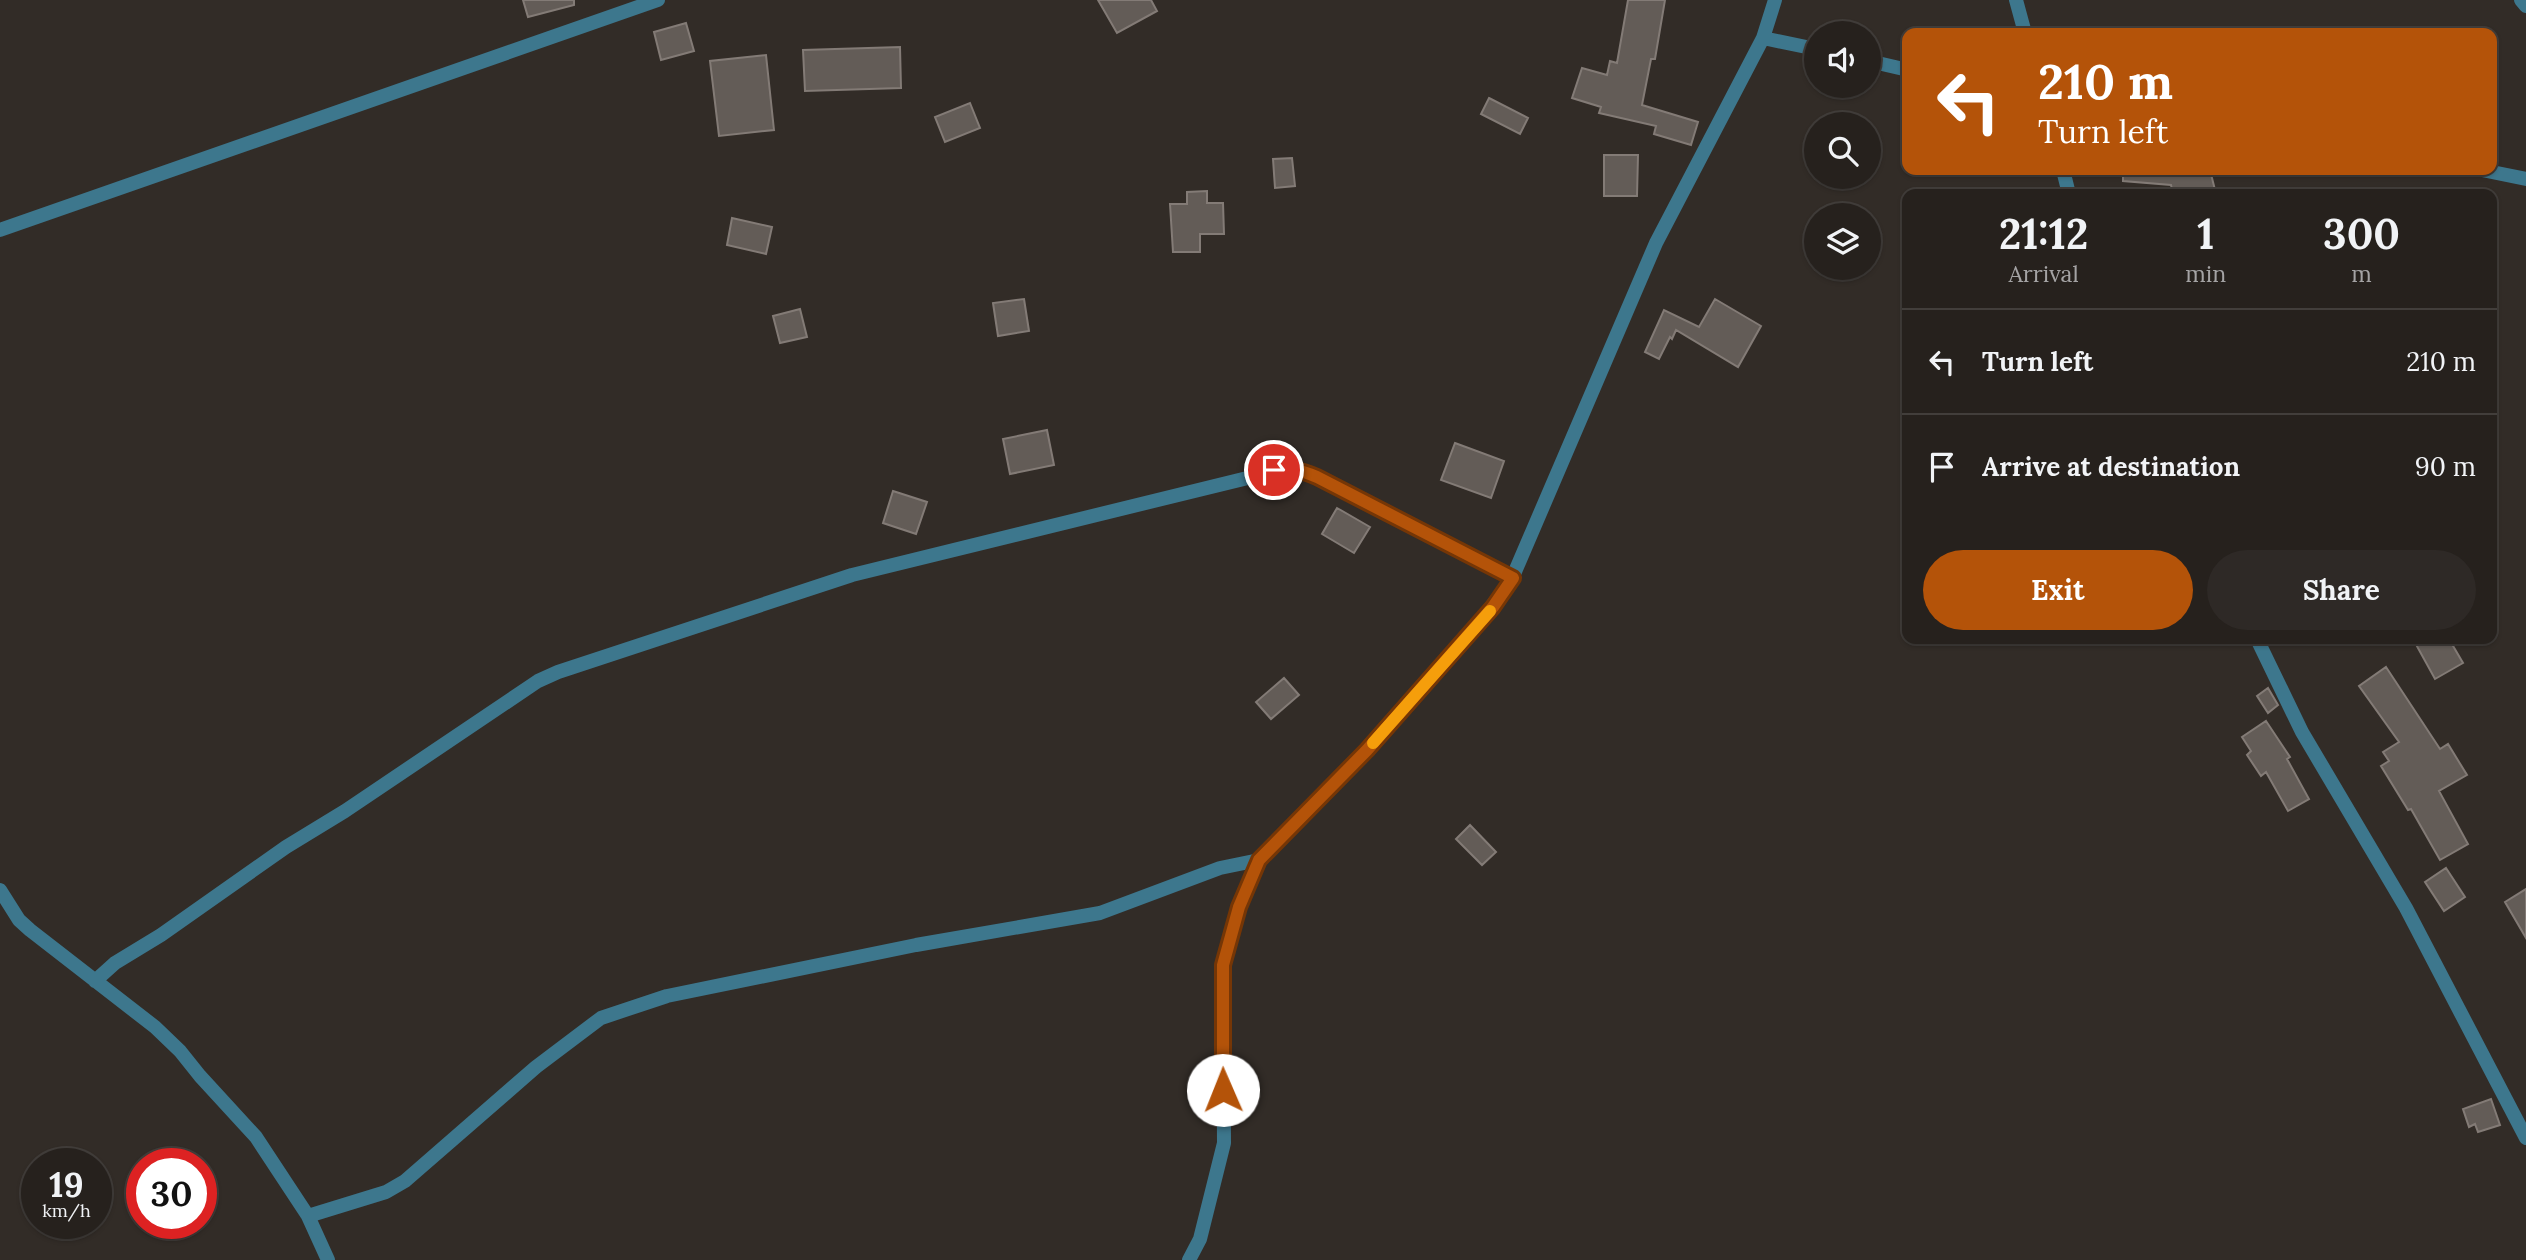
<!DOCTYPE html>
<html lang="en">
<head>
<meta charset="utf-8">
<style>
	:root { --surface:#26211d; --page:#2e2926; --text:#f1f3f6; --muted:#a4a3a4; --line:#423e3b; --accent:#b45309 }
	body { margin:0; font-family:Lora,serif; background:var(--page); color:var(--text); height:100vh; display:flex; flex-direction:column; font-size:26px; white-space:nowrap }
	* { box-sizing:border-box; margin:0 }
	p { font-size:23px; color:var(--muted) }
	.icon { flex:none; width:38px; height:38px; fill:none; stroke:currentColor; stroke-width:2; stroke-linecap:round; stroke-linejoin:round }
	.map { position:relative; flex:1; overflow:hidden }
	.sheet { position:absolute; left:1902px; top:189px; width:595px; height:455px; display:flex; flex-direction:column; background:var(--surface); border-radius:14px; box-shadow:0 2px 5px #0004,0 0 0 2px var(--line) }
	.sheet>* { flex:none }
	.top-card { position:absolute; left:1902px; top:28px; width:595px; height:147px; border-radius:14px; box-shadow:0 2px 5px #0004,0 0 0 2px var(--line); background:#b45309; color:#fff; overflow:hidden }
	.tools { position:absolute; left:1804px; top:21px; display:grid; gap:14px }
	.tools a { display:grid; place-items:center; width:77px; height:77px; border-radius:50%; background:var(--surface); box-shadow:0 2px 5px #0004,0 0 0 2px var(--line); font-size:35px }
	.speed { position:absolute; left:21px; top:1148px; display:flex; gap:14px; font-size:35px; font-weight:700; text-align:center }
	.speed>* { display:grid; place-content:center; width:91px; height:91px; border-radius:50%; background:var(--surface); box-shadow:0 2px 5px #0004,0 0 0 2px var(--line); line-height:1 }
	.speed small { font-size:18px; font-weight:400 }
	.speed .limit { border:10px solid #d22; background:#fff; color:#111 }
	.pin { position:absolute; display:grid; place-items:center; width:60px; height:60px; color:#fff; margin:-30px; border:4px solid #fff; border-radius:50%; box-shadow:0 2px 7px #0007 }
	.me { position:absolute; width:77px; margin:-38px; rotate:359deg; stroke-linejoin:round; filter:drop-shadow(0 0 5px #0008) }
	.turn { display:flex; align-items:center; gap:24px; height:147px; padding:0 21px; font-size:32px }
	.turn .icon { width:91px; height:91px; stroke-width:2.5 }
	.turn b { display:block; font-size:49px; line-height:60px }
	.eta { display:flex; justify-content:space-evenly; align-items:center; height:119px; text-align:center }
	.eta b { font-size:42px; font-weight:800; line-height:49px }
	.action { display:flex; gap:14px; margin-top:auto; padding:14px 21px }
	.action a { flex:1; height:80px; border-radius:42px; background:var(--accent); color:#fff; font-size:28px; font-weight:800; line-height:80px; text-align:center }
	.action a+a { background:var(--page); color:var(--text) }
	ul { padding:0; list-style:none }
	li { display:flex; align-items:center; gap:21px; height:105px; padding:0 21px; border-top:2px solid var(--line) }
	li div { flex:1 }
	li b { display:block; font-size:26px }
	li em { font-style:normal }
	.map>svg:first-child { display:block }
	.building { fill:#635c57; stroke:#837b76; stroke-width:2 }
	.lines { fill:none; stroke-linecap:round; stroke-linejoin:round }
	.minor { stroke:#3d778d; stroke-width:14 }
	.tertiary { stroke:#3d778d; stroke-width:14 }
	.route-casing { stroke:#753606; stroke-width:18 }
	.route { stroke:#b45309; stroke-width:12 }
	.slow { stroke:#f59e0b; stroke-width:12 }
</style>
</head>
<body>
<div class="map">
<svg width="2526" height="1260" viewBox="0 0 2526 1260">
	<rect width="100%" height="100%" fill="#322c27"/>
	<path class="building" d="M523 0H574V5L528 17Z
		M1098 0H1151L1157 11 1117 33Z
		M1628 0H1665L1655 59H1651L1642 105 1698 122 1691 145 1654 134 1656 126 1599 113 1601 107 1572 98 1582 68 1607 75 1610 61 1617 63Z
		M686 23 694 51 661 60 654 32Z
		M900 47 901 88 805 91 803 50Z
		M766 55 774 130 719 136 710 61Z
		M1489 98 1528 118 1520 134 1481 114Z
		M970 103 980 128 945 142 935 117Z
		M1604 155H1638L1637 196H1604Z
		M1292 158 1295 186 1275 188 1273 159Z
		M2123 170H2210L2216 194H2173L2171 185 2123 181Z
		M1207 191V203H1223L1224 234H1200V252H1173L1170 204H1187V192Z
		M732 218 772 227 766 254 727 245Z
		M1024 299 1029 331 998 336 993 303Z
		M1715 299 1761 326 1738 367 1676 330 1672 339 1670 337 1659 359 1645 352 1664 310 1699 327Z
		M800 309 807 337 780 343 773 316Z
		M1047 430 1054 465 1010 474 1003 439Z
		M1455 443 1504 461 1491 498 1441 480Z
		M893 491 927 502 916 534 883 523Z
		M1337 508 1370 527 1354 553 1322 534Z
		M2413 639H2449L2463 663 2435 679Z
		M2386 667 2440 749 2448 744 2467 775 2439 791 2468 844 2440 860 2411 809 2408 810 2381 766 2389 761 2383 752 2399 742 2359 686Z
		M1284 678 1299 695 1271 719 1256 702Z
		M2268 688 2278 705 2268 713 2257 696Z
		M2266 721 2290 757 2287 759 2309 799 2288 811 2266 772 2261 776 2247 755 2251 751 2242 737Z
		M1470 825 1496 852 1482 865 1456 839Z
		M2446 868 2465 897 2444 911 2425 882Z
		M2526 889V938L2505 902Z
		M2491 1099 2500 1125 2478 1132 2475 1124 2469 1127 2463 1109Z"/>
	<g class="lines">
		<path class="minor" d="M2016 0 2025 33
			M2521 0 2526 6
			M1763 38 1816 49
			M1869 61 1908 70
			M2063 170 2069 194
			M2482 170 2526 179
			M2257 639 2302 732 2406 908 2526 1138
			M0 890 19 920 30 930 155 1027 180 1051 200 1076 256 1137 308 1216 328 1260
			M95 981 115 963 161 935 286 847 345 811 538 681 558 672 852 575 1288 468 1301 470 1317 476 1512 578
			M308 1216 386 1192 405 1181 536 1067 601 1018 667 996 916 945 1100 913 1220 868 1259 860
			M1189 1260 1200 1239 1224 1143 1223 965 1239 907 1259 860 1367 750 1470 634 1511 581 1656 243 1763 38 1775 0"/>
		<path class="tertiary" d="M0 230 658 0"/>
	</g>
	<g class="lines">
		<g class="route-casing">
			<path id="route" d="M1223 1090V965L1239 907 1259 860 1367 750 1493 607 1513 578 1317 477C1301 470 1290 468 1274 470"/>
		</g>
		<use href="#route" class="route"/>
		<path class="slow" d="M1373 743 1490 611"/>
	</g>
</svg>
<div class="tools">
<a><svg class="icon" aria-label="sound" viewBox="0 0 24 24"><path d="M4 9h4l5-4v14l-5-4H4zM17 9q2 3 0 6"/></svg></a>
<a><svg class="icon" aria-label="search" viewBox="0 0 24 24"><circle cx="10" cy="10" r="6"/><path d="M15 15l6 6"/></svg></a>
<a><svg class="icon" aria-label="layers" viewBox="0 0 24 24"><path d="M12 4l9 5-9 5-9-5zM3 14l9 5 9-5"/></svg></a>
</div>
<div class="speed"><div>19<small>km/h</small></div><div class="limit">30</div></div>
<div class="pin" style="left:1274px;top:470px;background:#d93025"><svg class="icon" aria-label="arrive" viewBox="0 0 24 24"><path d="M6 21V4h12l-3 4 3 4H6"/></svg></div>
<svg class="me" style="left:1223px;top:1090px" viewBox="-20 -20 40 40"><circle r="19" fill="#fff"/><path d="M0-13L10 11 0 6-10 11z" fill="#b45309"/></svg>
<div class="top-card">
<div class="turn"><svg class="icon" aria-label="left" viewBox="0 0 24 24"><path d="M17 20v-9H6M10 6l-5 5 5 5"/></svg><div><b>210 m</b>Turn left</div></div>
</div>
<section class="sheet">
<div class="eta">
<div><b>21:12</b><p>Arrival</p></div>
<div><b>1</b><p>min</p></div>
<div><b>300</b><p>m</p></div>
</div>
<ul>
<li><svg class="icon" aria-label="left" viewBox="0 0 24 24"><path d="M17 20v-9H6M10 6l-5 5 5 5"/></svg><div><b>Turn left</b></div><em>210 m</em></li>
<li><svg class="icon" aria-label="arrive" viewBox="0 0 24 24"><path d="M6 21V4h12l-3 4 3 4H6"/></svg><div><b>Arrive at destination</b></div><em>90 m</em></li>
</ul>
<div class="action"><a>Exit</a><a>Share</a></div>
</section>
</div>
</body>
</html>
